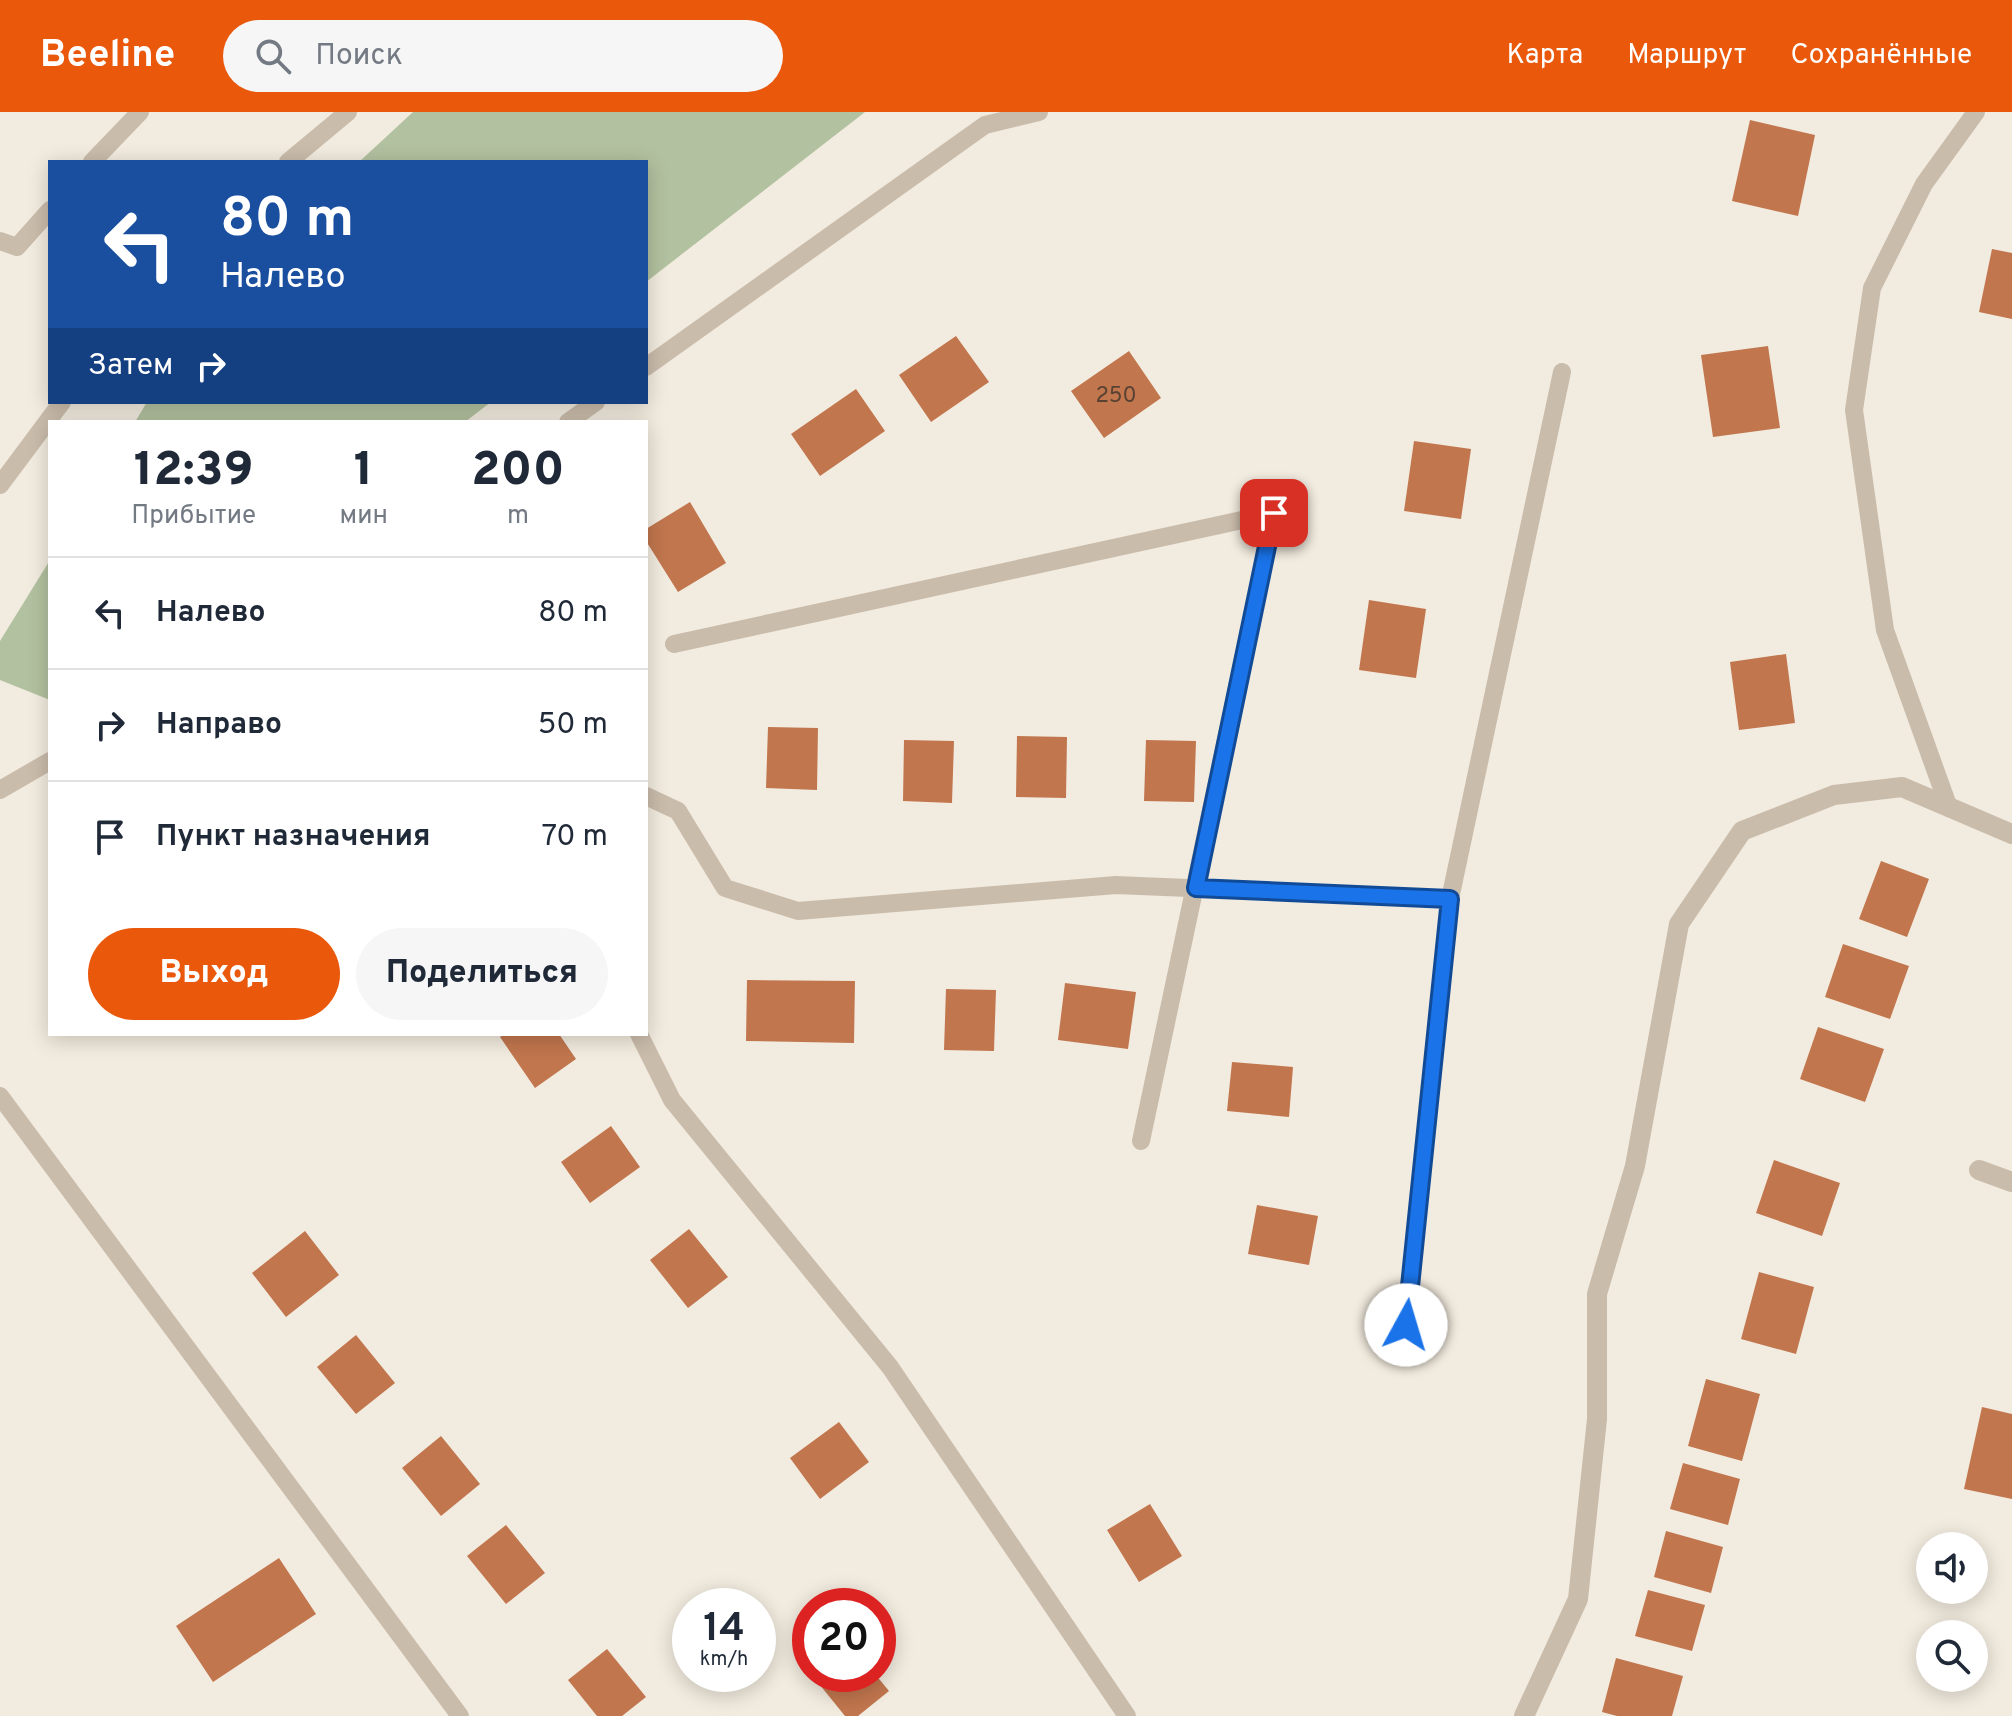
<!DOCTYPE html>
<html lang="ru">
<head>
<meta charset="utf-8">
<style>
	:root { --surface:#fff; --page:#f6f6f7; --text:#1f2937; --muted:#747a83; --line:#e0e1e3; --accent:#ea580c }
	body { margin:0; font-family:Overpass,sans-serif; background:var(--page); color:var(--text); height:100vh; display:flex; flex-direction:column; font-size:30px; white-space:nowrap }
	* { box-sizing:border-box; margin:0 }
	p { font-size:26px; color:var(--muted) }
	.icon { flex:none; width:44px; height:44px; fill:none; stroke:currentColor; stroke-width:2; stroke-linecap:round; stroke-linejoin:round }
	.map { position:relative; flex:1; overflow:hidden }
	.drawer { position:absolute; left:48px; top:308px; width:600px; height:616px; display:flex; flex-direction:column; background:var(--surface); border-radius:0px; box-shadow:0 4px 20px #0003 }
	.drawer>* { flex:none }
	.top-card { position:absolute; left:48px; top:48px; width:600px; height:244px; border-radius:0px; box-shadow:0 4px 20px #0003; background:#1a4fa0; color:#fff; overflow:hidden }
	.buttons { position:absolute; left:1916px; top:1420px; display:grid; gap:16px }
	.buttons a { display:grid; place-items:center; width:72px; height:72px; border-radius:50%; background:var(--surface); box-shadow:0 4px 20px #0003; font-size:40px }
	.speed { position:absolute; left:672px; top:1476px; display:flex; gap:16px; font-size:40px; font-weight:700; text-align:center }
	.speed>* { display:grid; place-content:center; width:104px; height:104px; border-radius:50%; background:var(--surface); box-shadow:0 4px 20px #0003; line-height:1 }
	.speed small { font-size:20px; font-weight:400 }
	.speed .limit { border:12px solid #d22; background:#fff; color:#111 }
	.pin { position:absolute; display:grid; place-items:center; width:68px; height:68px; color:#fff; margin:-34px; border-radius:16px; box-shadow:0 4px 12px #0006 }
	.me { position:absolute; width:88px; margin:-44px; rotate:6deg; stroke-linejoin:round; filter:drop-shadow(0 0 6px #0008) }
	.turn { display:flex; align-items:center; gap:28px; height:168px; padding:0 40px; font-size:36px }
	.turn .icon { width:104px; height:104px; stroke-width:2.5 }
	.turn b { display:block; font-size:56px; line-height:68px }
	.then { display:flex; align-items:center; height:76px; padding:0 40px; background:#0003; gap:16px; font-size:30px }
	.eta { display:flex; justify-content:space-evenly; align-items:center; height:136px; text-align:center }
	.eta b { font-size:48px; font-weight:800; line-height:56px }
	.cta { display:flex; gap:16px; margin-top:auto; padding:16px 40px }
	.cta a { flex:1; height:92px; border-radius:48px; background:var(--accent); color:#fff; font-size:32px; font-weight:800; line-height:92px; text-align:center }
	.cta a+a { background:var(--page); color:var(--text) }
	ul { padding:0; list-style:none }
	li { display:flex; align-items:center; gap:24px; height:112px; padding:0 40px; border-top:2px solid var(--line) }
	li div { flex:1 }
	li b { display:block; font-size:30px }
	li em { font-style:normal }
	header { display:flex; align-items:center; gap:48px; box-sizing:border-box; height:112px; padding:0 40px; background:var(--accent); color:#fff }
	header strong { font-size:38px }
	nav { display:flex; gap:44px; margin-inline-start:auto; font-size:28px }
	.search { width:560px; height:72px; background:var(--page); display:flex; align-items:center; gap:20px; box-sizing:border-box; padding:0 28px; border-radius:44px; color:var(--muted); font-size:30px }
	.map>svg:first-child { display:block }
	.green { fill:#b2c19f }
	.building { fill:#c1764e }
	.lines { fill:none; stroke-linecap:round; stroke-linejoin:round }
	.service { stroke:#cabcab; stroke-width:18 }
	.minor { stroke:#cabcab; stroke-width:20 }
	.route-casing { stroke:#114b97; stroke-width:20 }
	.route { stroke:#1a73e8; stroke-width:14 }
	.labels { text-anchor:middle; stroke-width:8; stroke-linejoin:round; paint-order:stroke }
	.number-label { font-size:22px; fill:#5a4233 }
</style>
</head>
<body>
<header>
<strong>Beeline</strong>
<div class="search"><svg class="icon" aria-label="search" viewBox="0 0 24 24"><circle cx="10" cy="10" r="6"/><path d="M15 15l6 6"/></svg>Поиск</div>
<nav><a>Карта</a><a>Маршрут</a><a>Сохранённые</a></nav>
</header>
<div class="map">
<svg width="2012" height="1604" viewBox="0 0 2012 1604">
	<rect width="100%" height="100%" fill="#f2ebdf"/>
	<path class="green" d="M413 0H865L646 170V50H359Z
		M147 290H491L465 310H135Z
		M50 448V588L0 568V529Z"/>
	<path class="building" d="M1750 8 1815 23 1798 104 1732 89Z
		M1992 137 2012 141V207L1979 200Z
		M956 224 989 270 931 310 899 263Z
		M1768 234 1780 316 1713 325 1701 243Z
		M1129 239 1161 286 1104 326 1071 279Z
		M856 277 885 319 820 364 791 322Z
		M1414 329 1471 337 1461 407 1404 399Z
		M690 390 726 451 678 480 646 429V417Z
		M1369 488 1426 497 1416 566 1359 558Z
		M1786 542 1795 611 1739 618 1730 550Z
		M768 615 818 616 817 678 766 676Z
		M1017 624 1067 625 1066 686 1016 685Z
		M904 628 954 629 952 691 903 689Z
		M1146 628 1196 629 1194 690 1144 689Z
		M1881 749 1929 767 1907 825 1859 807Z
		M1843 832 1909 854 1890 907 1825 885Z
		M747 868 855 869 854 931 746 929Z
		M1065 871 1136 880 1128 937 1058 928Z
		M946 877 996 878 994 939 944 938Z
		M1818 915 1884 937 1865 990 1800 967Z
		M505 922H559L576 947 535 976 500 925Z
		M1232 950 1293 955 1289 1005 1227 999Z
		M611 1014 640 1055 590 1091 561 1050Z
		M1774 1048 1840 1071 1822 1124 1756 1101Z
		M1257 1093 1318 1104 1309 1153 1248 1142Z
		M689 1117 728 1165 688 1196 650 1148Z
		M305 1119 339 1163 286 1205 252 1161Z
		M1759 1160 1814 1175 1796 1242 1741 1227Z
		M356 1223 395 1271 356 1302 317 1255Z
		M1706 1267 1760 1282 1742 1349 1688 1334Z
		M1982 1295 2012 1302V1387L1964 1377Z
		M839 1310 869 1350 820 1387 790 1346Z
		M441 1324 480 1372 441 1404 402 1356Z
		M1683 1351 1740 1367 1728 1413 1670 1397Z
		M1150 1392 1182 1444 1139 1470 1107 1418Z
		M506 1413 545 1461 506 1492 467 1444Z
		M1666 1419 1723 1435 1711 1481 1654 1465Z
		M279 1446 316 1502 213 1570 176 1514Z
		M1648 1478 1705 1493 1692 1539 1635 1524Z
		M607 1537 646 1585 622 1604H597L568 1568Z
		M1616 1546 1683 1564 1672 1604H1617L1602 1600Z
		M811 1562H875L889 1579 858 1604H845Z"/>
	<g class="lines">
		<path class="service" d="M92 50 140 0
			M288 50 348 0
			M0 129 17 135 50 98
			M646 255 985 13 1039 0
			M568 310 596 290
			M0 373 62 290
			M674 532 1274 401 1141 1029
			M0 678 50 649
			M646 684 678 699 725 776 798 799 1116 773 1450 787 1562 260
			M1949 696 1885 518 1854 298 1872 176 1924 72 1976 0
			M639 922 672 988 890 1255 1127 1604
			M0 984 460 1604
			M1406 1213 1450 787"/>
		<path class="minor" d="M1979 1058 2012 1070
			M1524 1604 1578 1487 1597 1307V1182L1635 1054 1679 812 1742 719 1834 683 1902 675 2012 722"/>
	</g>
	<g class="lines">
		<g class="route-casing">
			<path id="route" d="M1274 401 1196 776 1450 787 1406 1213"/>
		</g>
		<use href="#route" class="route"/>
	</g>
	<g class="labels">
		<g class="number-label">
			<text x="1116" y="290">250</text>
		</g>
	</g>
</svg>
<div class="buttons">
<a><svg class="icon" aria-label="sound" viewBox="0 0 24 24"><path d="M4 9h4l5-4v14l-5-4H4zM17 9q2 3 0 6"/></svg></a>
<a><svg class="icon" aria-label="search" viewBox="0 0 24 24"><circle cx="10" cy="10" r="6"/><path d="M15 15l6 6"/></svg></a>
</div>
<div class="speed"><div>14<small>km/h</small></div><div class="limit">20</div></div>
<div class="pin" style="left:1274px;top:401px;background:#d93025"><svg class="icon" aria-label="arrive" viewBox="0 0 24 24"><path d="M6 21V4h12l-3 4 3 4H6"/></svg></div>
<svg class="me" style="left:1406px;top:1213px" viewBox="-20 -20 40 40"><circle r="19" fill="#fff"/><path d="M0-13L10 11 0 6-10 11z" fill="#1a73e8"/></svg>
<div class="top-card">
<div class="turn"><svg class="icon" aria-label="left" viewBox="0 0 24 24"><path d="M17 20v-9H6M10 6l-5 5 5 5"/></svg><div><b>80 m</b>Налево</div></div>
<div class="then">Затем<svg class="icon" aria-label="right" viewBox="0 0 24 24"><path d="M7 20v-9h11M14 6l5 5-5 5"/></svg></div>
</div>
<section class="drawer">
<div class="eta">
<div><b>12:39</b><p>Прибытие</p></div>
<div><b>1</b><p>мин</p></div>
<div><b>200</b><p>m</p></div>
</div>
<ul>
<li><svg class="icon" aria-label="left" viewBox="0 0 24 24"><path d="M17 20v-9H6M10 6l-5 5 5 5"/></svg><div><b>Налево</b></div><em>80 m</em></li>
<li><svg class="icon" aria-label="right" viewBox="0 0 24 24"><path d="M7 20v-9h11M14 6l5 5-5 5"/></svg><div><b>Направо</b></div><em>50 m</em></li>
<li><svg class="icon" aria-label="arrive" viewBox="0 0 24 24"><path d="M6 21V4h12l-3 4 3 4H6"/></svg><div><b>Пункт назначения</b></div><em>70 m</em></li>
</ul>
<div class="cta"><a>Выход</a><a>Поделиться</a></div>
</section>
</div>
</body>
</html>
